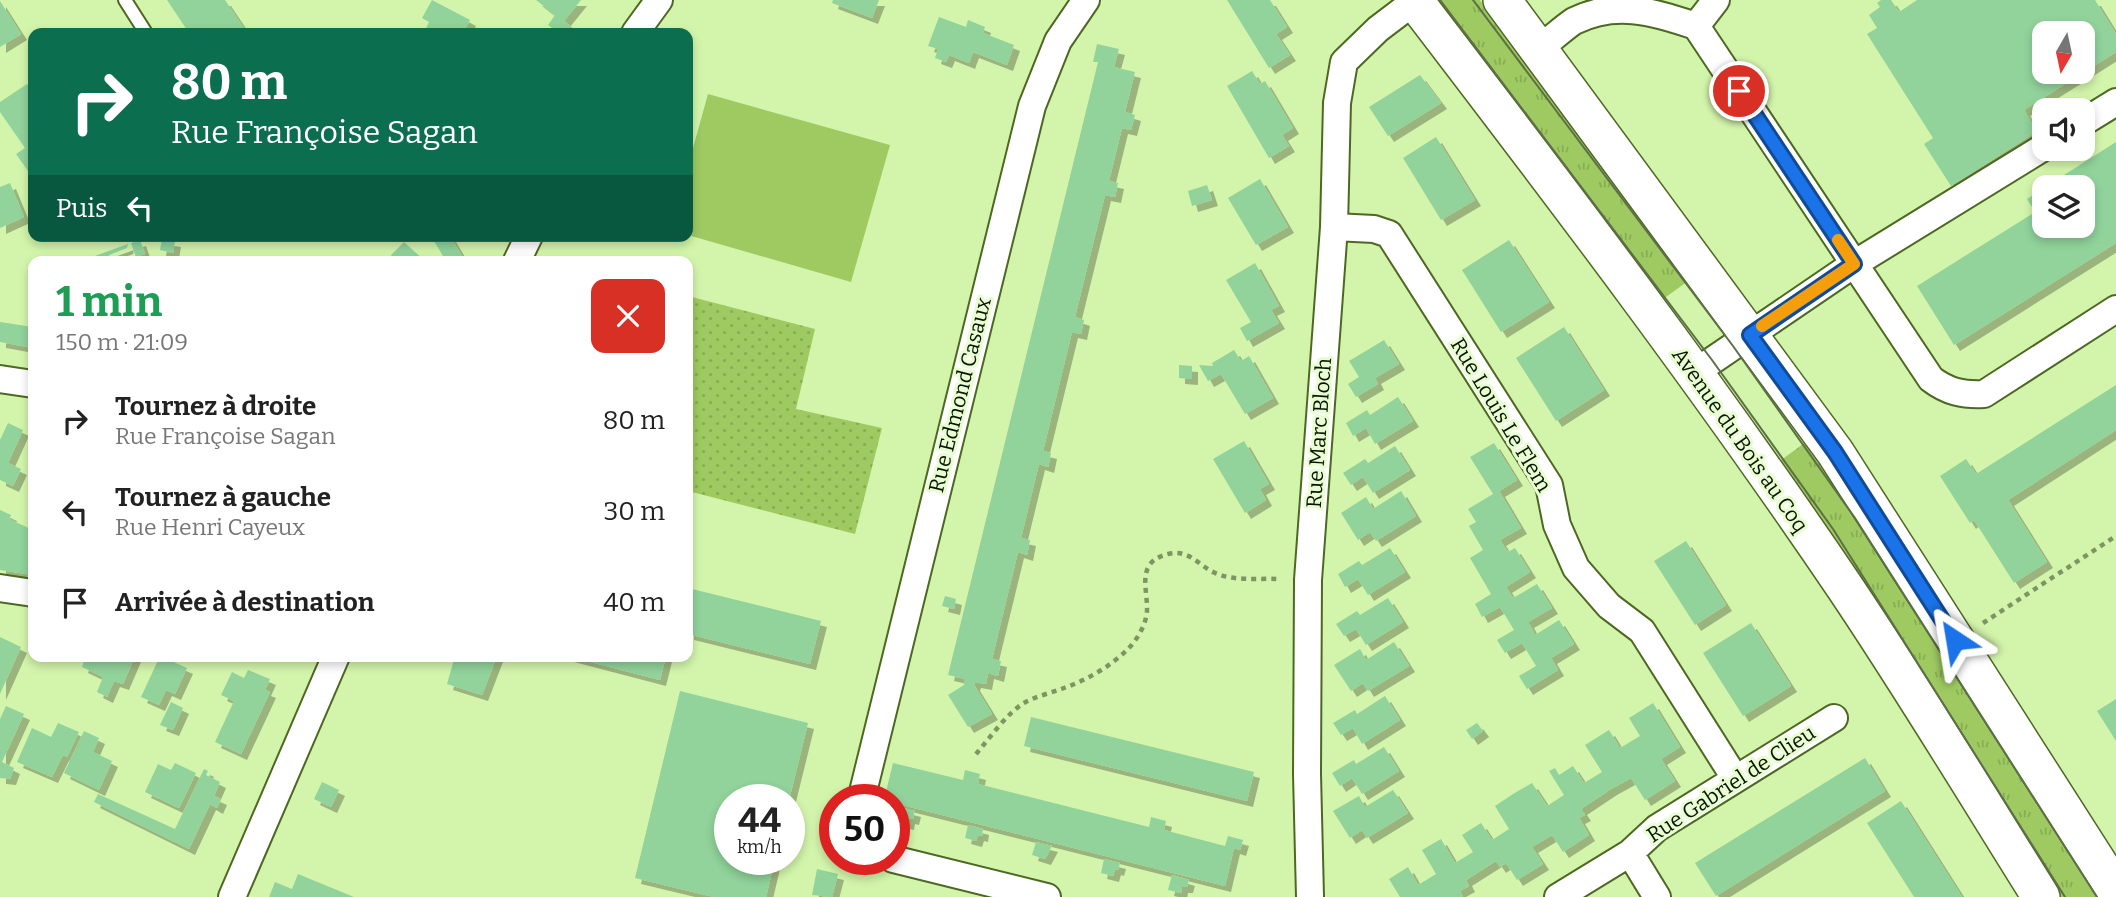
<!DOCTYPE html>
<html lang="fr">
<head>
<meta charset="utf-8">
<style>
	:root { --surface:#fff; --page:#f2f2f2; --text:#222; --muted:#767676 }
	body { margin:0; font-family:Bitter,serif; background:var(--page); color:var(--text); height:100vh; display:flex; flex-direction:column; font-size:26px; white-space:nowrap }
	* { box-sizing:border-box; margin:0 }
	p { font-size:23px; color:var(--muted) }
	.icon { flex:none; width:38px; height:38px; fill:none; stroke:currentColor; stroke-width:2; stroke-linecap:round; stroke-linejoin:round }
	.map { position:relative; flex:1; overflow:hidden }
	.panel { position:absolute; left:28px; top:256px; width:665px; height:406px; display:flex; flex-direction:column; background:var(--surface); border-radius:14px; box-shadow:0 4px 10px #0003 }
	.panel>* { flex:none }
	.top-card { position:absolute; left:28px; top:28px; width:665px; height:214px; border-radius:14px; box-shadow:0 4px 10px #0003; background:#0b6e4f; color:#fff; overflow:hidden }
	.needle { width:46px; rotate:189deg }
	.controls { position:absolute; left:2032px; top:21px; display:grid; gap:14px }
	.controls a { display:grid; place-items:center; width:63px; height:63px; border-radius:14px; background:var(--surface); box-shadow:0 4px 10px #0003; font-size:35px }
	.speed { position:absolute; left:714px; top:784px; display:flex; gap:14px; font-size:35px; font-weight:700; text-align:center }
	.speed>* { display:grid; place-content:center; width:91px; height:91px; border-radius:50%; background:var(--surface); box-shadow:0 4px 10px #0003; line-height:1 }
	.speed small { font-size:18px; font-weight:400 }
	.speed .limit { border:10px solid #d22; background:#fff; color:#111 }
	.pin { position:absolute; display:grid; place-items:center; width:60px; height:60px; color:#fff; margin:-30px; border:4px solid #fff; border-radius:50%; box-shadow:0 2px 7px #0007 }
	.me { position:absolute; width:77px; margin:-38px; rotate:327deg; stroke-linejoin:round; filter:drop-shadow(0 0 5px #0008) }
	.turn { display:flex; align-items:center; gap:24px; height:147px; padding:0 28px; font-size:32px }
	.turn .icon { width:91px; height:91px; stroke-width:2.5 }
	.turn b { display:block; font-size:49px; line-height:60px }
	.then { display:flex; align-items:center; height:66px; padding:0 28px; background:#0003; gap:14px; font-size:26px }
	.round { display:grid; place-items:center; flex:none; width:74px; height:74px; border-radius:14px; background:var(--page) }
	.overview { display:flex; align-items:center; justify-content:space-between; height:119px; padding:0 28px }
	h1 { font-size:42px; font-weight:700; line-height:52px; color:#1e9e55 }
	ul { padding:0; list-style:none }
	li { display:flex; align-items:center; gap:21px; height:91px; padding:0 28px }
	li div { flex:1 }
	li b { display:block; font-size:26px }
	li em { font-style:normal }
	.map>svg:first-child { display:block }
	.grass { fill:url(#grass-tufts) }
	.garden { fill:url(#garden-dots) }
	.pitch { fill:#9eca61 }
	.building { fill:#91d39b; fill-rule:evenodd; filter:url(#shadow) }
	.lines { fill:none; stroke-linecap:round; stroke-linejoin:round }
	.service-casing { stroke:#4d6822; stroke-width:16 }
	.minor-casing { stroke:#4d6822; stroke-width:30 }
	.secondary-casing { stroke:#4d6822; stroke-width:40 }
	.path { stroke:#7d9562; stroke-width:4.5; stroke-dasharray:5 5; stroke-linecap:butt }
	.service { stroke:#fff; stroke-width:12 }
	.minor { stroke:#fff; stroke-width:26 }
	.secondary { stroke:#fff; stroke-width:37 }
	.tram { stroke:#5c7046; stroke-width:2 }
	.route-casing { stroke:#114b97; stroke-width:18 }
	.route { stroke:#1a73e8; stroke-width:12 }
	.slow { stroke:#f59e0b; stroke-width:12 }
	.labels { text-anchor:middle; stroke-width:6; stroke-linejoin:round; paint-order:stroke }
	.street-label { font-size:21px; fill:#091400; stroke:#e8fdd1 }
</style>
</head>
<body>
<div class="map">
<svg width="2116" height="897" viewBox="0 0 2116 897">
	<defs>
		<pattern id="grass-tufts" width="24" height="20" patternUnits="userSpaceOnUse" patternTransform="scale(1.75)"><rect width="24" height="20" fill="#9eca61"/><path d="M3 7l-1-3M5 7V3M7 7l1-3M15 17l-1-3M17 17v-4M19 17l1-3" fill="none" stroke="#87ad52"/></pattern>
		<pattern id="garden-dots" width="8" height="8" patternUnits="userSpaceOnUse" patternTransform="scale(1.75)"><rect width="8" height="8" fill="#9eca61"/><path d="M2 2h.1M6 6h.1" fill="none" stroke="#87ad52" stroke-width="1.8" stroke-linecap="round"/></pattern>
		<filter id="shadow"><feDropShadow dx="6" dy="6" stdDeviation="0" flood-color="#0004"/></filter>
	</defs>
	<rect width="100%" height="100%" fill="#d3f5ab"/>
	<path class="grass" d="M1429 0H1480L1691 279 1659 302Z
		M1810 439 2103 897H2058L1777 463Z"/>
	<path class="garden" d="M688 296 815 329 796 409 882 428 855 534 688 491Z"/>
	<path class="pitch" d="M708 94 890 145 851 282 688 235V166Z"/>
	<path class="building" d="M167 0H225L247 33H189Z
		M432 0 470 20 463 33H424L429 22 422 18Z
		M536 0H581L564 21 579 33H559L548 25 555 15Z
		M833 0H879L872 18 832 3Z
		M1227 0H1270L1287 27 1276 34 1290 55 1269 68Z
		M1881 0H1891L1899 12 1917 0H2095L2116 34V52L2024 110 2037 131 1951 186 1924 144 1933 138 1867 34 1877 28 1869 15 1880 7 1877 3ZM2044 33H2082V72H2044Z
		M0 1 21 34 0 47Z
		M939 17 966 27 968 20 985 27 983 33 1014 45 1007 65 973 52 969 63 949 55 946 62 935 58 938 49 928 46Z
		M1097 44 1119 49 1114 67 1135 72 1125 112 1135 115 1131 130 1122 128 1109 181 1118 183 1115 197 1105 195 1075 317 1084 320 1081 334 1072 332 1043 451 1051 453 1049 463 1048 467 1039 464 1021 538 1030 540 1027 555 1018 552 992 659 1001 661 998 676 988 673 986 684 975 682 974 685 992 714 968 727 948 695 964 685 965 679 948 675 1098 62H1093Z
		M1252 71 1260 84 1265 81 1293 128 1282 135 1289 146 1269 158 1227 86Z
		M1420 75 1441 103 1388 136 1369 107Z
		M27 84 33 92V168L28 171 16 154 25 148 0 112V102Z
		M1436 137 1475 200 1441 220 1403 158Z
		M2116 142V243L1954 345 1917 286 2035 212 2027 199 2044 188V226H2082V187H2045Z
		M1260 179 1288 227 1256 245 1228 198Z
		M10 183 24 217 0 228V187Z
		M1207 185 1212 200 1192 206 1188 191Z
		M431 236H450L465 261H446Z
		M162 239 175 241 173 253 160 250Z
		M140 240 145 254 136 257 131 243Z
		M1509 240 1549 302 1501 332 1462 270Z
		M404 242 425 261H395L391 255Z
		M128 244 127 248 109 255 110 259 81 261Z
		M1255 263 1279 306 1271 310 1279 323 1247 341 1240 328 1251 322 1226 280Z
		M0 322 33 327V348L0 342Z
		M1564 327 1604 390 1556 421 1516 358Z
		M1384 340 1399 364 1375 378 1378 384 1356 397 1348 384 1359 377 1349 361Z
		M1234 350 1241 361 1249 356 1273 398 1245 414 1221 374 1208 381 1199 365 1213 366 1212 363Z
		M1179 365 1192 366V379L1179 378Z
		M2116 385V430L2008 500 2047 562 2014 583 1974 520 1970 523 1940 476 1966 459 1976 474Z
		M1398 397 1413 421 1375 444 1366 428 1353 436 1346 423 1367 410 1370 415Z
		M8 423 23 430 8 463 21 469 13 486 0 480V440Z
		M1244 441 1269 484 1260 489 1266 500 1245 513 1213 459Z
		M1494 443 1517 480 1499 491 1521 528 1500 540 1508 552 1515 548 1530 572 1506 587 1513 598 1537 584 1552 608 1528 622 1535 635 1559 620 1574 644 1551 658 1558 670 1527 689 1519 676 1536 666 1522 643 1505 653 1497 640 1514 630 1500 607 1482 617 1475 604 1491 594 1470 558 1483 550 1469 526 1476 522 1468 509 1493 494 1470 457Z
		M1395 446 1410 470 1373 493 1363 477 1351 485 1343 473 1365 459 1368 463Z
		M1401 491 1416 516 1376 541 1370 532 1358 540 1341 513 1366 497 1373 509Z
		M0 510 11 515 9 519 33 530V575L0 570Z
		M1686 541 1726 605 1695 625 1654 561Z
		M1390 548 1405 572 1368 595 1358 579 1345 587 1338 574 1359 561 1362 565Z
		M688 588 821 621 810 664 688 634Z
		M945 596 956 599 954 609 942 606Z
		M1388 598 1403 622 1366 645 1356 629 1344 636 1336 624 1357 611 1360 615Z
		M1751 623 1791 686 1743 716 1703 653Z
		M0 637 21 647 0 694Z
		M1394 642 1409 666 1368 691 1363 683 1351 691 1334 665 1360 649 1366 660Z
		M86 656H135L123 684 114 681 107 697 97 692 103 677 82 667Z
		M160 656 187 668 175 694 166 690 159 705 141 697Z
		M455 656H497L482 695 447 684Z
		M568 656H666L660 680Z
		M248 670 270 679 265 690 270 692 241 754 215 742 234 701 221 695 232 672 244 678Z
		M680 691 808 723 789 800H730V859H775L766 897H714L635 878Z
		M1385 696 1400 720 1362 744 1353 728 1341 735 1333 723 1355 710 1357 714Z
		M2116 699V741L2097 711Z
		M171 702 183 708 173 730 160 725Z
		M1653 703 1680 747 1661 759 1675 781 1645 800 1631 778 1611 789 1581 809 1585 815 1579 818 1589 835 1563 852 1552 835 1532 847 1543 864 1517 880 1506 863 1500 867 1496 861 1466 880 1469 886 1460 891 1463 897H1400L1389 879 1408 867 1418 885 1436 874 1422 850 1441 839 1455 863 1473 852 1462 835 1481 823 1492 840 1509 829 1495 806 1513 794 1532 783 1547 806 1564 795 1549 771 1555 768 1559 775 1573 766 1584 783 1602 772 1585 745 1609 730 1620 748 1640 736 1629 718Z
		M6 706 24 714 2 762 14 768 10 779 0 778V719Z
		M1031 717 1254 772 1247 801 1024 746Z
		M58 723 79 732 67 757 63 755 52 777 17 762 32 728 51 737Z
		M1477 723 1483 731 1472 739 1466 730Z
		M84 731 99 738 93 752 112 761 99 790 64 773Z
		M1384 747 1399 771 1362 794 1352 778 1340 786 1332 773 1354 760 1356 764Z
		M1865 758 1885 791 1716 896 1695 863Z
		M175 763 196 773 179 808 145 792 158 764 171 770Z
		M893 763 963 780 965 770 980 774 978 784 1149 827 1151 817 1166 821 1164 830 1225 846 1228 836 1243 840 1240 850 1234 848 1225 886 894 803V800H884Z
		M204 769 208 771 206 775 220 782 214 796 221 799 217 808 210 804 189 849 94 802 98 794 175 829Z
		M322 782 339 790 331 807 314 799Z
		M1393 790 1408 813 1367 838 1362 830 1350 838 1333 811 1359 796 1365 807Z
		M1901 801 1962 897H1914L1867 823Z
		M899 807 915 811 913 819 909 818 908 824 896 821Z
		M968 825 983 829 982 836 978 835 976 841 965 838Z
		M1036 842 1052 846 1045 859 1032 855Z
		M1104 859 1120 863 1118 870 1115 869 1113 876 1101 873Z
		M817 869 838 874 832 897 812 895Z
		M298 874 354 897H269L275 882 292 889Z
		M1172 875 1189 880 1187 887H1182L1181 893 1168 890Z"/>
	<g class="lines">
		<g class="service-casing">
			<path id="service" d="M125 0 146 33"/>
		</g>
		<g class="minor-casing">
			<path id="minor" d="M1696 26 1716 0
				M635 33 659 0
				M1539 48C1551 40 1562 29 1574 21 1617 0 1652 12 1696 26L1931 379C1948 392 1963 395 1984 394L2116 309
				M2082 123 2116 102
				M1334 227 1374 229 1389 234 1549 485 1557 525 1576 568 1609 606 1642 631 1735 778
				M517 261 529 236
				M1694 373 1854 264 2044 147
				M0 379 33 384
				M0 588 33 593
				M861 800 1032 106 1058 41 1086 0
				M1630 853 1657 897
				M893 859 1047 897
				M232 897 336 656
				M1310 897 1307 774 1308 580 1334 227 1337 103 1344 62 1378 29 1415 1
				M1558 897 1630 853 1657 828 1834 718"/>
		</g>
		<g class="secondary-casing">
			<path id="secondary" d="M1414 0C1561 192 1708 385 1844 586 1912 687 1976 793 2041 897
				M1502 0 1835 452 2116 891"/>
		</g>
		<path class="path" d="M1983 623 2116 536
			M976 754C989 739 1008 712 1024 703 1036 696 1051 693 1064 688 1087 680 1111 666 1128 649 1137 640 1146 625 1147 611 1148 589 1135 562 1168 554 1187 549 1197 563 1211 571 1231 582 1258 578 1280 579"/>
		<use href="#service" class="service"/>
		<use href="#minor" class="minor"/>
		<use href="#secondary" class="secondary"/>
		<path class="tram" d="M1440 0 1712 360 1833 529 2065 897
			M1473 0 1733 346 1855 518 2097 897"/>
	</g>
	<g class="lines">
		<g class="route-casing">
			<path id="route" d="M1739 91 1854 264 1750 335 1835 452 1955 640"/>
		</g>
		<use href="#route" class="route"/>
		<path class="slow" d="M1762 326 1854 264 1838 240"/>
	</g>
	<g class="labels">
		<g class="street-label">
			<text transform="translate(960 395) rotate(-76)" y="7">Rue Edmond Casaux</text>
			<text transform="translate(1501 415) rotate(59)" y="7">Rue Louis Le Flem</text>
			<text transform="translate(1319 433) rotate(-86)" y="7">Rue Marc Bloch</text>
			<text transform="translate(1740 440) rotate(55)" y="7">Avenue du Bois au Coq</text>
			<text transform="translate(1731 784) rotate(-33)" y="7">Rue Gabriel de Clieu</text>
		</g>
	</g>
</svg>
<div class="controls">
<a><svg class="needle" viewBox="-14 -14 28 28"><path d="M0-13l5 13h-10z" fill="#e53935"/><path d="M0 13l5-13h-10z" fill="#767676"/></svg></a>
<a><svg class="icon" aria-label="sound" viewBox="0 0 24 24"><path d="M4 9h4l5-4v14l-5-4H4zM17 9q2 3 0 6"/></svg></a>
<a><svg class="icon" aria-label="layers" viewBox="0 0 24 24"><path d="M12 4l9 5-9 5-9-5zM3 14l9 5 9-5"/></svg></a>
</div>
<div class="speed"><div>44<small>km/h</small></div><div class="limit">50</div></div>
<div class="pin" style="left:1739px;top:91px;background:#d93025"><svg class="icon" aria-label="arrive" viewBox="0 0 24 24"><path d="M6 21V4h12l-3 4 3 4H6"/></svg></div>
<svg class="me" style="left:1955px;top:640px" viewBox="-20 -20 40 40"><path d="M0-17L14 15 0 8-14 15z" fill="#1a73e8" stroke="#fff" stroke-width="4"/></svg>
<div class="top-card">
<div class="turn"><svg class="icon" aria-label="right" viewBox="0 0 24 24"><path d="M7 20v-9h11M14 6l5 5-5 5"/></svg><div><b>80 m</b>Rue Françoise Sagan</div></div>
<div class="then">Puis<svg class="icon" aria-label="left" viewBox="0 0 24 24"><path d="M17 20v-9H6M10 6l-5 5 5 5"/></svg></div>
</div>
<section class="panel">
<div class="overview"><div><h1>1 min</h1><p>150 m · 21:09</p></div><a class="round" style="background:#d93025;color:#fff"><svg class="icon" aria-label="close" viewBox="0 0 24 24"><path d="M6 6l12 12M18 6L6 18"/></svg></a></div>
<ul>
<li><svg class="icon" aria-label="right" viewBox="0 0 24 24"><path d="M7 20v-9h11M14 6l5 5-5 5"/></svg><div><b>Tournez à droite</b><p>Rue Françoise Sagan</p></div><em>80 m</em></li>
<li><svg class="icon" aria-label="left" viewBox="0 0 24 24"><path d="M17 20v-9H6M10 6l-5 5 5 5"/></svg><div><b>Tournez à gauche</b><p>Rue Henri Cayeux</p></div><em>30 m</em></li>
<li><svg class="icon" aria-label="arrive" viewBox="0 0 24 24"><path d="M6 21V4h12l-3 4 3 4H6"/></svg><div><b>Arrivée à destination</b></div><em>40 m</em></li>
</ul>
</section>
</div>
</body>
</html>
